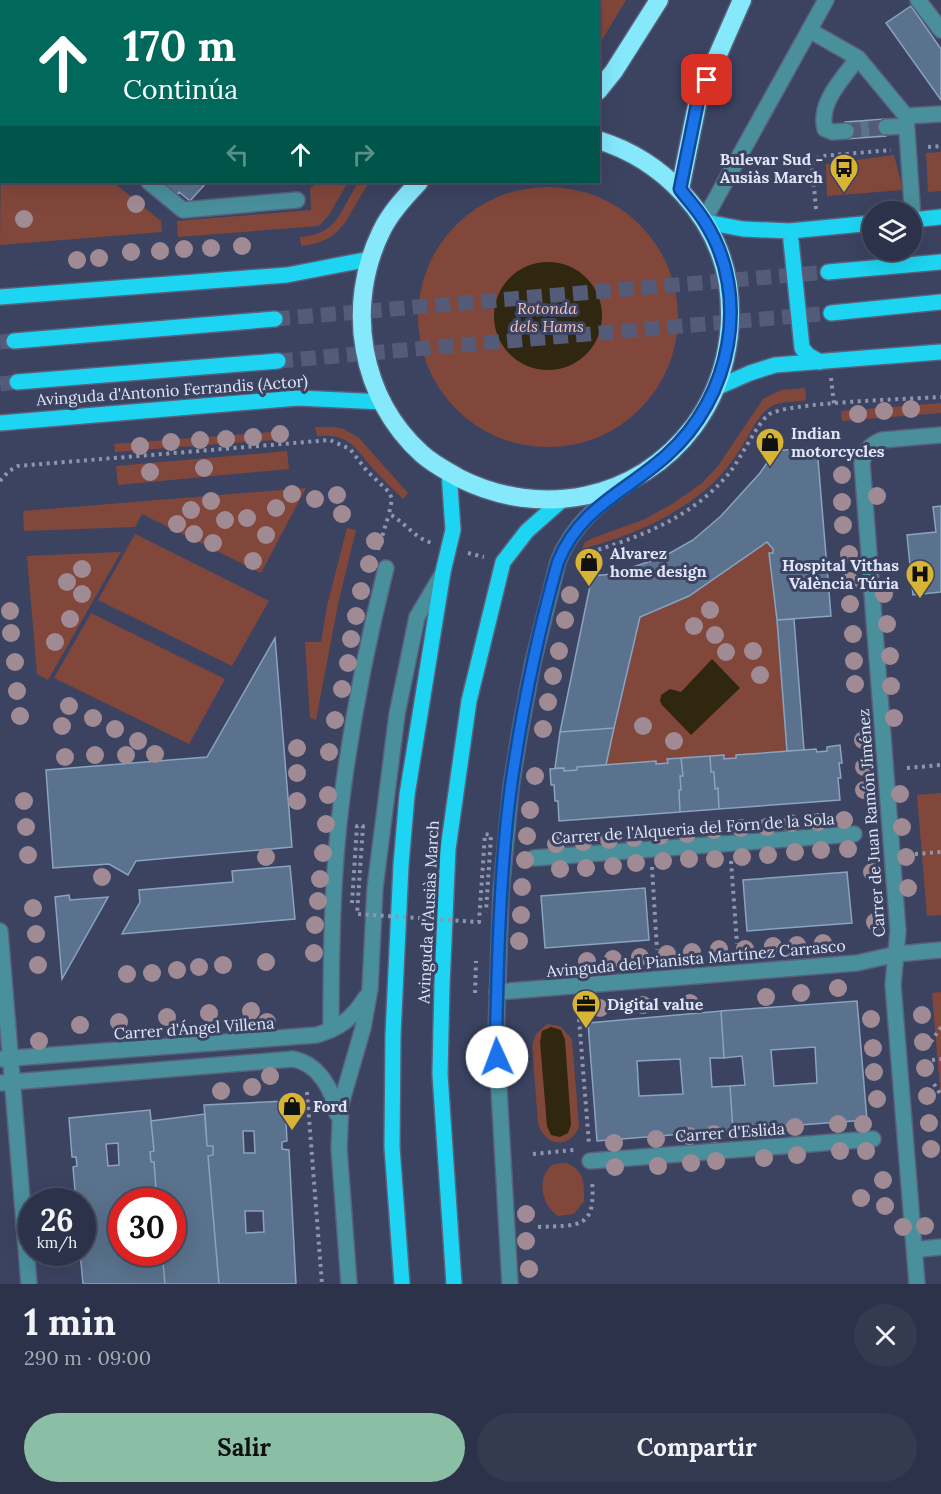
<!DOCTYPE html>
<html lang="es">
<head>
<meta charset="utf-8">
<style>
	:root { --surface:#2c3249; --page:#343a50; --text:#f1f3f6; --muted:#a6aab4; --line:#484d61; --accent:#8abfa5 }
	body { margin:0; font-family:Lora,serif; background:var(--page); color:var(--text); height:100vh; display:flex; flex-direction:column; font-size:22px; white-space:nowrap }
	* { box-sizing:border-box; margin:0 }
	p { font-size:20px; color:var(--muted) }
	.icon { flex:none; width:33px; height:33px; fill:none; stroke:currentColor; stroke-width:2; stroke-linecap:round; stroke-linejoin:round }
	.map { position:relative; height:1284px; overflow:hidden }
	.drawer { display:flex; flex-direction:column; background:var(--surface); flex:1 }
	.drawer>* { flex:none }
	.guide { position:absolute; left:0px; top:0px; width:600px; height:183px; box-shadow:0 6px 24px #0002,0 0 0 2px var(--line); background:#00695c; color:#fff; overflow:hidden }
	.controls { position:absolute; left:862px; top:201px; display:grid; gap:12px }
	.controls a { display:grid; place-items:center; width:60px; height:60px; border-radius:50%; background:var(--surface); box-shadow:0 6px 24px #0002,0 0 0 2px var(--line); font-size:30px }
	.speed { position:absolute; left:18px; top:1188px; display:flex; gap:12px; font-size:30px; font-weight:700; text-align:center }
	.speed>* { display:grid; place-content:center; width:78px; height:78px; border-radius:50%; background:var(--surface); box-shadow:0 6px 24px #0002,0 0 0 2px var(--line); line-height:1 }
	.speed small { font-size:15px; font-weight:400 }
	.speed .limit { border:9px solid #d22; background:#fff; color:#111 }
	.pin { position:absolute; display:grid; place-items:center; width:51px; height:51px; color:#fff; margin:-26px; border-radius:12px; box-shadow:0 3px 9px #0006 }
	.me { position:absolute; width:66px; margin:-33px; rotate:358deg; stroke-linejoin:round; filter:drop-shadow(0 0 4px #0008) }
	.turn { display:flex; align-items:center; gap:21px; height:126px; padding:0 24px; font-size:27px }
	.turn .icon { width:78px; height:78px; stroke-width:2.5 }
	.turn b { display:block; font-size:42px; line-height:51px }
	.lanes { display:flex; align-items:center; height:57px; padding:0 24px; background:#0003; justify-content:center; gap:30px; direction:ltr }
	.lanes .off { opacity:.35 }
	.round { display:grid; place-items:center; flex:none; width:63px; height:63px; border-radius:32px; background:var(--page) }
	.summary { display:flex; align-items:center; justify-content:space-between; height:102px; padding:0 24px }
	h1 { font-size:36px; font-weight:700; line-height:45px }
	.cta { display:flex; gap:12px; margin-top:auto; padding:12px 24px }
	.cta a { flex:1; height:69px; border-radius:36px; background:var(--accent); color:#111; font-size:24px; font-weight:700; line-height:69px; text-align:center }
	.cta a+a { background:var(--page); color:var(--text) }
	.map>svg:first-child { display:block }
	.green { fill:#82473b }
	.water { fill:#2f270f }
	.building { fill:#5a728d; stroke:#89a3c0; stroke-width:1.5; fill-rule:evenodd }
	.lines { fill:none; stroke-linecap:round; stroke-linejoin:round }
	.minor-tunnel { stroke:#545b78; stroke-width:15; stroke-dasharray:15 8; stroke-linecap:butt }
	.major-tunnel { stroke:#545b78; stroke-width:15; stroke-dasharray:15 8; stroke-linecap:butt }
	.minor-casing { stroke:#59607c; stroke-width:18 }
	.major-casing { stroke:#59607c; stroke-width:18 }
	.highway-casing { stroke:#59607c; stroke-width:21 }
	.path { stroke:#8e95ad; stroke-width:4; stroke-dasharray:3 4.5; stroke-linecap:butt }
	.minor { stroke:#4a8f9c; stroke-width:15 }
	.major { stroke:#1dd5f2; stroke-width:15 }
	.highway { stroke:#85e8fb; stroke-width:18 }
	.path-bridge { stroke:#8e95ad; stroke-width:4; stroke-dasharray:3 4.5; stroke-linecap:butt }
	.tree { fill:#a08b94 }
	.route-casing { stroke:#114b97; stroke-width:15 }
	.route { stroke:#1a73e8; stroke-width:10 }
	.labels { text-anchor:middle; stroke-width:6; stroke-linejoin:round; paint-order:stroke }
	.poi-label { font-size:16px; font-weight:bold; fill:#e0e6f8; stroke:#3b4361; text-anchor:start }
	.park-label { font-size:16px; font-style:italic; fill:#f2c6bd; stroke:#3b4361 }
	.street-label { font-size:16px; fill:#e0e6f8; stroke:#3b4361 }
</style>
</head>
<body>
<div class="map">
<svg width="941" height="1284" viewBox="0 0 941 1284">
	<rect width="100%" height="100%" fill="#3b4361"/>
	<path class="green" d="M590 0H626L599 45 598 2 589 1Z
		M1 144 2 182H113L161 221 162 232 0 245Z
		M941 152V191L928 192 926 153Z
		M894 155 903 190 827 196 826 164Z
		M320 182H348L329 215 319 226 178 237 177 221 311 210 310 188Z
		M359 182H370C346 214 347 241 301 246L300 237C340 234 339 210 359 182Z
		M418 317a130 130 0 1 1 260 0a130 130 0 1 1-260 0Z
		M805 388 806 400C797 402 782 401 774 405 758 412 750 435 741 448 733 461 723 473 712 484 674 518 630 536 582 549L585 542 593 538 645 519 672 504 701 484 718 466 763 399 781 390Z
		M941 403V413L842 421 841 411Z
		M315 427H334L344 429 359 438 408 493 403 499C391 488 380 476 369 464 352 443 346 434 317 436Z
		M285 431 286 439 115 452 114 444Z
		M287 451 289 469 118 485 116 466Z
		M306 488 261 573 142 514 135 527 24 531 23 511Z
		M347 528 356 530 338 604 316 720 310 718 305 642H321L327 606Z
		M135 534 269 601 232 666 98 600Z
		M767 542 773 549V553L769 554 777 620 787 751 736 755V758L724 759 723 755 668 759V763L656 764V761L606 765 640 617 689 596Z
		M121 552 48 680 37 674 27 556Z
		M91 613 225 679 189 744 54 678Z
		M941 793V915L927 916 917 795Z
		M941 992V1100L932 993Z
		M547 1024 560 1026 572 1039 579 1127C569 1150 544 1146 538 1123L532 1046 536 1034Z
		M567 1163C585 1172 584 1182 584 1201L574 1214 558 1216C544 1207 536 1183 549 1168 553 1163 561 1163 567 1163Z"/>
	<path class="water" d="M494 316a54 54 0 1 1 108 0a54 54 0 1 1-108 0Z
		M712 659 740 688 691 735 662 705 660 701 661 695 670 689 681 692Z
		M551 1027 561 1030 565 1040 571 1125 568 1133 560 1137 551 1135 547 1126 540 1042 542 1031Z"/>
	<path class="building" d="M65 0H117L64 2Z
		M117 0H172L116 2Z
		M474 0H531L473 2Z
		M911 6 941 49V100L886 23Z
		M885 119 886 136 846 139 845 122Z
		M162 182H207L190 201 179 192 177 195Z
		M817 447 831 616 777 620 769 553H773V549L767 542 689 596 640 617 614 728 560 732 592 576 612 574 663 557 693 540 721 516 760 473 775 451Z
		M941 506V592L913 595 907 535 936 532 933 507Z
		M794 619 804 750 787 751 777 620Z
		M275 638 292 847 136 861 128 875 109 864 53 868 46 770 207 757Z
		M614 728 606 765 577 767V770L564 771V768H555L560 732Z
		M840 745 842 763H839L841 778H838L840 800 719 809 718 788 715 789 714 772H711L710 756 724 755V759L736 758V755L816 749 817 752 827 751V747Z
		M710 756 711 772H714L715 789 718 788 719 809 680 812 679 790H681L680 776H683L681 758Z
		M681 758 683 776H680L681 790H679L680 812 559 821 558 801H555L554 785H551L550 769 564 768V771L577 770V767L656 761V764L668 763 667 759Z
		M290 866 295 919 122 934 140 902 139 890 233 882 232 871Z
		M847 872 852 923 747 931 743 880Z
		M645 888 649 940 545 948 541 896Z
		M69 895 70 900 108 897 62 979 55 897Z
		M857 1001 867 1120 733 1130 730 1086 745 1085 742 1056 724 1058 721 1011ZM815 1047 817 1083 774 1086 771 1050Z
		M721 1011 724 1058H710L712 1087 730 1086 733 1130 597 1141 588 1023ZM680 1059 683 1094 639 1096 637 1061Z
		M285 1101 287 1141 282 1142V1149L289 1150 296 1284H219L208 1156 213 1155V1146H207L204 1105Z
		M150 1110 154 1151 150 1152 151 1162H154L157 1202H122V1252H162L165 1284H83L80 1252H82V1202H76L73 1167 77 1166 76 1157H72L69 1118Z
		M205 1114 207 1146H213V1155L208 1156 219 1284H165L162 1252H172V1202H157L154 1162H151L150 1152 154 1151 151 1121Z
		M243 1131H254L255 1153H244Z
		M118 1143 119 1165 108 1166 106 1144Z
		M245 1211H263L264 1232 246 1233Z
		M122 1223V1245L112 1246 111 1224Z"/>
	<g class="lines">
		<path class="minor-tunnel" d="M846 131 886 127"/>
		<path class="major-tunnel" d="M275 319 828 272
			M0 342 14 341
			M278 361 831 313
			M0 384 17 382"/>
		<g class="minor-casing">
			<path id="minor" d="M918 0 941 30
				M34 2 35 0
				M574 2 575 0
				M809 30 858 58 906 116 913 220
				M0 64 2 61
				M906 116 941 114
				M886 127 906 126
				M846 131 833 132 825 129C818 103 843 78 858 58
				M149 182 183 210 297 200
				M704 220 826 0
				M534 858 854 834
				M0 931 29 1284
				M497 992 857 963 897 954 941 950
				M331 1030C331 953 332 874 342 797 352 720 367 643 386 568
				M0 1059 317 1035C341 1027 352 1019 366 997
				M0 1083 293 1059C319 1064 333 1090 337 1114
				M590 1161 873 1139
				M922 1249 941 1247
				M349 1284 339 1148 341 1104 363 1028 370 989 375 888 397 714 417 617 443 573
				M510 1284 496 1036 501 892 511 787 520 731 533 662 558 562C570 530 596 505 625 486
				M917 1284 893 985 898 931 862 463C865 450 870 445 882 440L941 435"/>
		</g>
		<g class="major-casing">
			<path id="major" d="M912 220 941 217
				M706 222 743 229 790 231 873 223
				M790 231 802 348 808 355 820 362
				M828 272 941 262
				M0 297 287 275 370 259
				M831 313 941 302
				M14 341 275 319
				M17 382 278 361
				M716 388 750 373 775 365 941 352
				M0 423 298 398 383 402
				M402 1284 392 1147 393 1035 401 865 407 795 443 572 453 530 449 472
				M454 1284 440 1074 442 985 448 849 469 701 503 562 527 531 562 500"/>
		</g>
		<g class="highway-casing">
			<path id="highway" d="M598 91 614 71 659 0
				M419 182C405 197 390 213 381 232 345 306 360 398 422 454 433 464 447 471 459 478 540 519 638 501 694 426 724 385 735 335 728 284 717 216 663 160 598 140
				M680 189 698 100 742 0"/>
		</g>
		<path class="path" d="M928 147 941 146
			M816 209 812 164 815 159 822 156 891 150
			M831 378 834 404
			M0 481 9 471 18 466 330 440 350 449 367 471 389 492 392 499 389 514C405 522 414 538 432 543
			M378 550 389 514
			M468 553 484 557
			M584 554C638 538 693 518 730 472 741 458 757 424 768 415 785 402 912 399 941 397
			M907 768 941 765
			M915 854 941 852
			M731 861 737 944
			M652 867 657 950
			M475 993 476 961
			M579 1019 589 1144
			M931 1042 941 1027
			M932 1060 941 1059
			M934 1084 941 1095
			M307 1092 322 1284
			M533 1154 574 1150
			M538 1227C579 1225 596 1230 592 1181"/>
		<use href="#minor" class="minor"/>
		<use href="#major" class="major"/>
		<use href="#highway" class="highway"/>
		<path class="path-bridge" d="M352 903 357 826H363L357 914 479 922 485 834 491 835 486 912"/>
	</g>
	<g class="tree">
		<circle cx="136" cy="204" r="9"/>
		<circle cx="24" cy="219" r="9"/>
		<circle cx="242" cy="246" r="9"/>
		<circle cx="211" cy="248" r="9"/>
		<circle cx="184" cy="249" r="9"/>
		<circle cx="160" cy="251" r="9"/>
		<circle cx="131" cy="252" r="9"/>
		<circle cx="99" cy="258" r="9"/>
		<circle cx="77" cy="260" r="9"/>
		<circle cx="911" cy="409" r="9"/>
		<circle cx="884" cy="411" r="9"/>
		<circle cx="858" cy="414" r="9"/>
		<circle cx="280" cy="434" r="9"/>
		<circle cx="253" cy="437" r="9"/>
		<circle cx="226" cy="439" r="9"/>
		<circle cx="200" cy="440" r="9"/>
		<circle cx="171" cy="442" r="9"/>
		<circle cx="140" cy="446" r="9"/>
		<circle cx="204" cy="468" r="9"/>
		<circle cx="150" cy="472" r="9"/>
		<circle cx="842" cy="475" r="9"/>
		<circle cx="292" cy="494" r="9"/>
		<circle cx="337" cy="495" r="9"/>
		<circle cx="877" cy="496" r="9"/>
		<circle cx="315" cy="499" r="9"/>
		<circle cx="211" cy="501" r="9"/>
		<circle cx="842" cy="502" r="9"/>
		<circle cx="276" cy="508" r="9"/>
		<circle cx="191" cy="510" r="9"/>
		<circle cx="342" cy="514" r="9"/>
		<circle cx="247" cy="518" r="9"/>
		<circle cx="225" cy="520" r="9"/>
		<circle cx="177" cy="524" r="9"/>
		<circle cx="843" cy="525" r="9"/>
		<circle cx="194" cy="534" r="9"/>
		<circle cx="266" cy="535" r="9"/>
		<circle cx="375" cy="541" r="9"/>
		<circle cx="213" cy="543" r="9"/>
		<circle cx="849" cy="554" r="9"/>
		<circle cx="253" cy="561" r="9"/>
		<circle cx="369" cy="564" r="9"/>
		<circle cx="82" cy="569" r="9"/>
		<circle cx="850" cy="581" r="9"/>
		<circle cx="67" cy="582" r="9"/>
		<circle cx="361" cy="591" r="9"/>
		<circle cx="82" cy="594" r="9"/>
		<circle cx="884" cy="594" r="9"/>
		<circle cx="570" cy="595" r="9"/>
		<circle cx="850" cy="604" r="9"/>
		<circle cx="710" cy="610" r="9"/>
		<circle cx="10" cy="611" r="9"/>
		<circle cx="356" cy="616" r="9"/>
		<circle cx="70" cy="619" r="9"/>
		<circle cx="565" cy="620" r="9"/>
		<circle cx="887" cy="624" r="9"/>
		<circle cx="694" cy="626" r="9"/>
		<circle cx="11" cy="633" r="9"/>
		<circle cx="853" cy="634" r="9"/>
		<circle cx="715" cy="635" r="9"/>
		<circle cx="351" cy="639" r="9"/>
		<circle cx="55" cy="642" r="9"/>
		<circle cx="559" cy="651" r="9"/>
		<circle cx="753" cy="651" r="9"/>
		<circle cx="726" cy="652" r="9"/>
		<circle cx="890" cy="656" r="9"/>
		<circle cx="854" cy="661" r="9"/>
		<circle cx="15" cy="662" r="9"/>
		<circle cx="348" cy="663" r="9"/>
		<circle cx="760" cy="675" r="9"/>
		<circle cx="553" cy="676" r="9"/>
		<circle cx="855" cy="684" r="9"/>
		<circle cx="891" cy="686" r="9"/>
		<circle cx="342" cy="689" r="9"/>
		<circle cx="17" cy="691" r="9"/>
		<circle cx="548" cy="702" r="9"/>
		<circle cx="69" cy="706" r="9"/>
		<circle cx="20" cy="716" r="9"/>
		<circle cx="93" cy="718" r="9"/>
		<circle cx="894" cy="718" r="9"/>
		<circle cx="335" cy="720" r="9"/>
		<circle cx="62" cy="726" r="9"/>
		<circle cx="643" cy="726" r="9"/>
		<circle cx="115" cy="729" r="9"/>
		<circle cx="543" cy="729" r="9"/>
		<circle cx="863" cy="740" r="9"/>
		<circle cx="138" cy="741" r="9"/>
		<circle cx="674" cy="741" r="9"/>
		<circle cx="297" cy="748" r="9"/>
		<circle cx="329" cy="752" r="9"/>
		<circle cx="155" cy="754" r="9"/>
		<circle cx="95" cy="755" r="9"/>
		<circle cx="126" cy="755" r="9"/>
		<circle cx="65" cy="757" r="9"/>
		<circle cx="864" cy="767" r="9"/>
		<circle cx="297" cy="773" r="9"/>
		<circle cx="535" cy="776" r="9"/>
		<circle cx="864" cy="790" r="9"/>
		<circle cx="900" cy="794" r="9"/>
		<circle cx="328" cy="795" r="9"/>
		<circle cx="24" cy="801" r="9"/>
		<circle cx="297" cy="801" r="9"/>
		<circle cx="530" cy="810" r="9"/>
		<circle cx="844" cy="820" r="9"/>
		<circle cx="818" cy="822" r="9"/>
		<circle cx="791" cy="823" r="9"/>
		<circle cx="326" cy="824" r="9"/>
		<circle cx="26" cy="827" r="9"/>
		<circle cx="767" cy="827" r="9"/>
		<circle cx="902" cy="827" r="9"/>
		<circle cx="741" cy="828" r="9"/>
		<circle cx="714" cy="830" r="9"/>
		<circle cx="687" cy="834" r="9"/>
		<circle cx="527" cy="836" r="9"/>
		<circle cx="660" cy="836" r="9"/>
		<circle cx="634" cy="838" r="9"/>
		<circle cx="609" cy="840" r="9"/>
		<circle cx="583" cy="842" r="9"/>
		<circle cx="556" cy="844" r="9"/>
		<circle cx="848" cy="849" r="9"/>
		<circle cx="821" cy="850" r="9"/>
		<circle cx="795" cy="852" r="9"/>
		<circle cx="323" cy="853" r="9"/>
		<circle cx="28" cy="855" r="9"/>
		<circle cx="768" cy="855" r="9"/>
		<circle cx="266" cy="857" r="9"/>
		<circle cx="742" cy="857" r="9"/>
		<circle cx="906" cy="857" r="9"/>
		<circle cx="689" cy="859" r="9"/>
		<circle cx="715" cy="859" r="9"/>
		<circle cx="525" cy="860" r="9"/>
		<circle cx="663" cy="861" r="9"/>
		<circle cx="636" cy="863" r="9"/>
		<circle cx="613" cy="866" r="9"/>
		<circle cx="586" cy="868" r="9"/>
		<circle cx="560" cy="869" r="9"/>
		<circle cx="872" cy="872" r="9"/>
		<circle cx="102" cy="877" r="9"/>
		<circle cx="320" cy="879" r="9"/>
		<circle cx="522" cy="887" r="9"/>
		<circle cx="908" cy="888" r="9"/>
		<circle cx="318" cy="901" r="9"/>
		<circle cx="33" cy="908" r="9"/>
		<circle cx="521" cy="915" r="9"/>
		<circle cx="875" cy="922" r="9"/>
		<circle cx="315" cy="925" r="9"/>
		<circle cx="36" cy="934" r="9"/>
		<circle cx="519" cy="941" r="9"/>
		<circle cx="823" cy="943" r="9"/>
		<circle cx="797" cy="945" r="9"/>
		<circle cx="773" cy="946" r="9"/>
		<circle cx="719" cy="949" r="9"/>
		<circle cx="745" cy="949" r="9"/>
		<circle cx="692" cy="952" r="9"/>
		<circle cx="314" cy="953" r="9"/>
		<circle cx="667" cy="954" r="9"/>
		<circle cx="640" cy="957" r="9"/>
		<circle cx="613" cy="959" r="9"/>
		<circle cx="587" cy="961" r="9"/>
		<circle cx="266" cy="962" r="9"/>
		<circle cx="38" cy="965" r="9"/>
		<circle cx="223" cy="965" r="9"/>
		<circle cx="199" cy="967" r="9"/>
		<circle cx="177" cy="970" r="9"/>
		<circle cx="152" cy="973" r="9"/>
		<circle cx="127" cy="974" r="9"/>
		<circle cx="838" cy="988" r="9"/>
		<circle cx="801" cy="993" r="9"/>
		<circle cx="766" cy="997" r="9"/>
		<circle cx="690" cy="1003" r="9"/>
		<circle cx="643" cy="1005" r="9"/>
		<circle cx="600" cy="1008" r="9"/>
		<circle cx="251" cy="1011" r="9"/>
		<circle cx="209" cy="1013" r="9"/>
		<circle cx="922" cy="1015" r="9"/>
		<circle cx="167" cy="1017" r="9"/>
		<circle cx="871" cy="1019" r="9"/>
		<circle cx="119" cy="1022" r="9"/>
		<circle cx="267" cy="1022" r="9"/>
		<circle cx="80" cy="1025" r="9"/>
		<circle cx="39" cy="1041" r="9"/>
		<circle cx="923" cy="1042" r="9"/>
		<circle cx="873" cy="1048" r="9"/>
		<circle cx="925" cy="1068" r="9"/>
		<circle cx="874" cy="1072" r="9"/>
		<circle cx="270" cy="1076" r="9"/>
		<circle cx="252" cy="1087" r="9"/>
		<circle cx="221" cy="1091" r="9"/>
		<circle cx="927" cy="1096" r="9"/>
		<circle cx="877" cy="1099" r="9"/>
		<circle cx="929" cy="1123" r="9"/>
		<circle cx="838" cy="1124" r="9"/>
		<circle cx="863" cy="1124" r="9"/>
		<circle cx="795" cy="1127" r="9"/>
		<circle cx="762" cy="1130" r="9"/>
		<circle cx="714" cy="1134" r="9"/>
		<circle cx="689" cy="1136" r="9"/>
		<circle cx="656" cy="1139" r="9"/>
		<circle cx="614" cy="1143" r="9"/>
		<circle cx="931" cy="1149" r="9"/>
		<circle cx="840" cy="1151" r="9"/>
		<circle cx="866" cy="1151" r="9"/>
		<circle cx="797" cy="1155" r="9"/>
		<circle cx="764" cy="1158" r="9"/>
		<circle cx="716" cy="1161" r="9"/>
		<circle cx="691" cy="1163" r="9"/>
		<circle cx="658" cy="1166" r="9"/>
		<circle cx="615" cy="1167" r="9"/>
		<circle cx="883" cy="1180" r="9"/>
		<circle cx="861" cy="1198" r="9"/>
		<circle cx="885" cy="1206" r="9"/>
		<circle cx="526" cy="1214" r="9"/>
		<circle cx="925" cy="1226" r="9"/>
		<circle cx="903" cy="1227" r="9"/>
		<circle cx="526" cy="1241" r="9"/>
		<circle cx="529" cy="1269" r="9"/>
	</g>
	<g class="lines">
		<g class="route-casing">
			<path id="route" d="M497 1057 496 1036C498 953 500 869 511 786 522 710 537 636 558 562 580 507 626 492 667 455 731 398 752 296 705 222 698 210 688 200 680 189L698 100 707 80"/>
		</g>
		<use href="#route" class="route"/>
	</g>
	<defs>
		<g id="bus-pin" transform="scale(1.5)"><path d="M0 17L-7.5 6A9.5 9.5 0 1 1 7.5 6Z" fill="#d8b434" stroke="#3b4361"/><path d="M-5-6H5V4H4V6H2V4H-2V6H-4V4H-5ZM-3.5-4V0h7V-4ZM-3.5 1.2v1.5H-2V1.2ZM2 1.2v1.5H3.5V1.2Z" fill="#111"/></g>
		<g id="shop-pin" transform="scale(1.5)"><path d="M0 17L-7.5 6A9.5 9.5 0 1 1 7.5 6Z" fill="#d8b434" stroke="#3b4361"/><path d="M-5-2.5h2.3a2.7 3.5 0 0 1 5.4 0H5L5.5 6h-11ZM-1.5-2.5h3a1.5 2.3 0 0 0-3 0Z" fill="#111"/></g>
		<g id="hospital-pin" transform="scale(1.5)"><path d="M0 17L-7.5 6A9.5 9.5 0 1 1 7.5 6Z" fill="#d8b434" stroke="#3b4361"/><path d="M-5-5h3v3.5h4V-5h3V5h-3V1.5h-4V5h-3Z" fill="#111"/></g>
		<g id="office-pin" transform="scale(1.5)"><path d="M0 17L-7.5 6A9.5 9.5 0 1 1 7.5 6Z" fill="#d8b434" stroke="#3b4361"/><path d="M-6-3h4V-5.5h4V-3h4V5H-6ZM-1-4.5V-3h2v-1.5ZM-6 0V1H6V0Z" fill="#111"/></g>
	</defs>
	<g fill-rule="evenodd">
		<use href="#bus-pin" x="844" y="168"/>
		<use href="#shop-pin" x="770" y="442"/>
		<use href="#shop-pin" x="589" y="562"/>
		<use href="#hospital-pin" x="920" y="574"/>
		<use href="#office-pin" x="586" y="1004"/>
		<use href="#shop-pin" x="292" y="1106"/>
	</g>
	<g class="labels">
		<g class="poi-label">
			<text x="823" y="165" text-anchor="end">Bulevar Sud -<tspan x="823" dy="18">Ausiàs March</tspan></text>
			<text x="791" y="439">Indian<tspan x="791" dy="18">motorcycles</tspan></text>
			<text x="610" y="559">Alvarez<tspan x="610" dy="18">home design</tspan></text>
			<text x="899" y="571" text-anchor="end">Hospital Vithas<tspan x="899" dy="18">València Túria</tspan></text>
			<text x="607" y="1010">Digital value</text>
			<text x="313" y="1112">Ford</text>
		</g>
		<g class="park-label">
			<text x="547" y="314">Rotonda<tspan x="547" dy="18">dels Hams</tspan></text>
		</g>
		<g class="street-label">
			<text transform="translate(172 390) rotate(-4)" y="6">Avinguda d'Antonio Ferrandis (Actor)</text>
			<text transform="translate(871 823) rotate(-94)" y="6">Carrer de Juan Ramón Jiménez</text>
			<text transform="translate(693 828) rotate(-4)" y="6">Carrer de l'Alqueria del Forn de la Sola</text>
			<text transform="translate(428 912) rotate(-87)" y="6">Avinguda d'Ausiàs March</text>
			<text transform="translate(696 958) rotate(-5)" y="6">Avinguda del Pianista Martínez Carrasco</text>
			<text transform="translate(194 1028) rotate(-4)" y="6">Carrer d'Ángel Villena</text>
			<text transform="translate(730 1132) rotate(-4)" y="6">Carrer d'Eslida</text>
		</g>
	</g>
</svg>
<div class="controls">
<a><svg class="icon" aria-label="layers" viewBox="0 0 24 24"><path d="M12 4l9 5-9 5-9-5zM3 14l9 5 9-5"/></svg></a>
</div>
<div class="speed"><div>26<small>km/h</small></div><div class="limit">30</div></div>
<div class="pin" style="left:707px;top:80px;background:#d93025"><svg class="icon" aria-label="arrive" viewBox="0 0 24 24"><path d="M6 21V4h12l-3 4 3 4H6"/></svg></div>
<svg class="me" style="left:497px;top:1057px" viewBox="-20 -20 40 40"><circle r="19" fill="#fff"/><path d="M0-13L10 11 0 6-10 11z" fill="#1a73e8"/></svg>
<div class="guide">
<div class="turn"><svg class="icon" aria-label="ahead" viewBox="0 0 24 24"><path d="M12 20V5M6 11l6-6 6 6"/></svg><div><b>170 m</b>Continúa</div></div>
<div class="lanes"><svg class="icon off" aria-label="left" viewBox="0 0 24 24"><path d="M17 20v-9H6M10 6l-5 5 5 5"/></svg><svg class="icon" aria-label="ahead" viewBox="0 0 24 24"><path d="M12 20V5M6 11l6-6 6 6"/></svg><svg class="icon off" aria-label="right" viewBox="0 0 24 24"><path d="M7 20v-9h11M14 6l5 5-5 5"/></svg></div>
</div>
</div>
<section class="drawer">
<div class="summary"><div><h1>1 min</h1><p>290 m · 09:00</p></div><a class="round"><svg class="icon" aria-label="close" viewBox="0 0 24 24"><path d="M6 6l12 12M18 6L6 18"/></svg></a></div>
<div class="cta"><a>Salir</a><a>Compartir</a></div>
</section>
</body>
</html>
